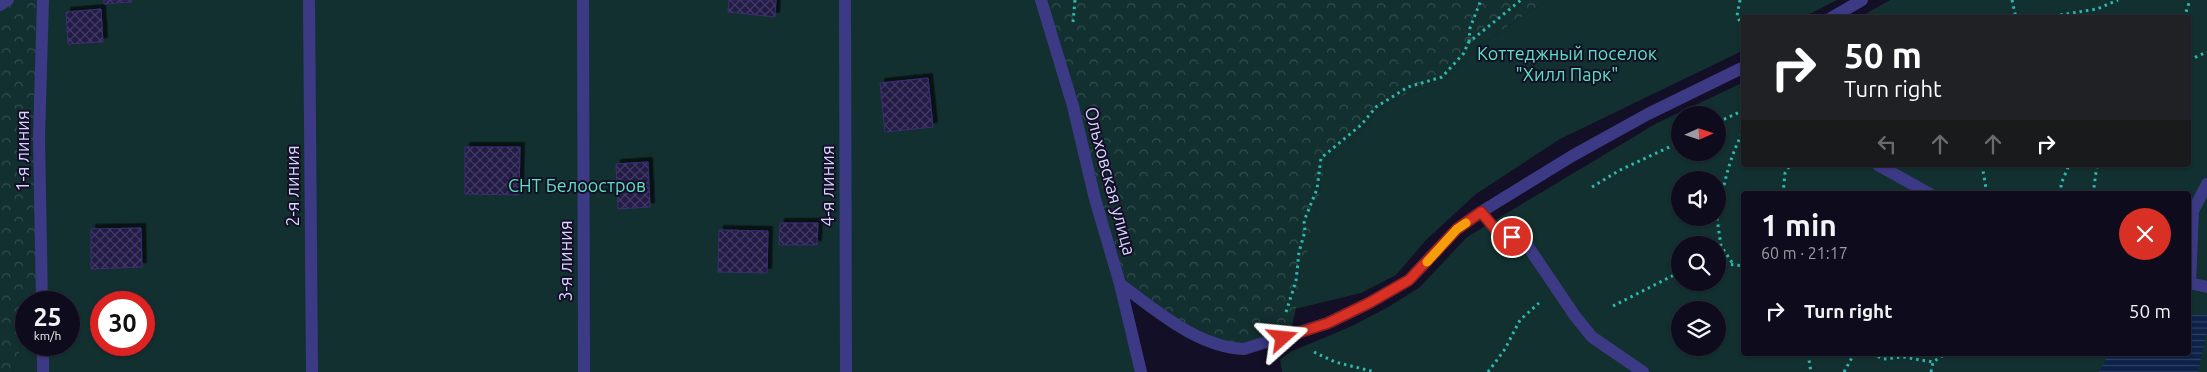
<!DOCTYPE html>
<html lang="en">
<head>
<meta charset="utf-8">
<style>
	:root { --surface:#0e0b1c; --page:#1c1929; --text:#f1f3f6; --muted:#9b9ba3; --line:#2e2b3b }
	body { margin:0; font-family:Ubuntu,sans-serif; background:var(--page); color:var(--text); height:100vh; display:flex; flex-direction:column; font-size:19px; white-space:nowrap }
	* { box-sizing:border-box; margin:0 }
	p { font-size:16px; color:var(--muted) }
	.icon { flex:none; width:28px; height:28px; fill:none; stroke:currentColor; stroke-width:2; stroke-linecap:round; stroke-linejoin:round }
	.map { position:relative; flex:1; overflow:hidden }
	.drawer { position:absolute; left:1741px; top:191px; width:450px; height:165px; display:flex; flex-direction:column; background:var(--surface); border-radius:5px; box-shadow:0 1px 4px #0004,0 0 0 1px var(--line) }
	.drawer>* { flex:none }
	.guide { position:absolute; left:1741px; top:15px; width:450px; height:152px; border-radius:5px; box-shadow:0 1px 4px #0004,0 0 0 1px var(--line); background:#202124; color:#fff; overflow:hidden }
	.needle { width:32px; rotate:87deg }
	.tools { position:absolute; left:1671px; top:106px; display:grid; gap:10px }
	.tools a { display:grid; place-items:center; width:55px; height:55px; border-radius:50%; background:var(--surface); box-shadow:0 1px 4px #0004,0 0 0 1px var(--line); font-size:25px }
	.speed { position:absolute; left:15px; top:291px; display:flex; gap:10px; font-size:25px; font-weight:700; text-align:center }
	.speed>* { display:grid; place-content:center; width:65px; height:65px; border-radius:50%; background:var(--surface); box-shadow:0 1px 4px #0004,0 0 0 1px var(--line); line-height:1 }
	.speed small { font-size:12px; font-weight:400 }
	.speed .limit { border:8px solid #d22; background:#fff; color:#111 }
	.pin { position:absolute; display:grid; place-items:center; width:42px; height:42px; color:#fff; margin:-21px; border:2px solid #fff; border-radius:50%; box-shadow:0 1px 5px #0007 }
	.me { position:absolute; width:55px; margin:-28px; rotate:72deg; stroke-linejoin:round; filter:drop-shadow(0 0 4px #0008) }
	.turn { display:flex; align-items:center; gap:18px; height:105px; padding:0 20px; font-size:22px }
	.turn .icon { width:65px; height:65px; stroke-width:2.5 }
	.turn b { display:block; font-size:35px; line-height:42px }
	.lanes { display:flex; align-items:center; height:48px; padding:0 20px; background:#0003; justify-content:center; gap:25px; direction:ltr }
	.lanes .off { opacity:.35 }
	.round { display:grid; place-items:center; flex:none; width:52px; height:52px; border-radius:26px; background:var(--page) }
	.overview { display:flex; align-items:center; justify-content:space-between; height:85px; padding:0 20px }
	h1 { font-size:30px; font-weight:700; line-height:38px }
	ul { padding:0; list-style:none }
	li { display:flex; align-items:center; gap:15px; height:70px; padding:0 20px }
	li div { flex:1 }
	li b { display:block; font-size:19px }
	li em { font-style:normal }
	.map>svg:first-child { display:block }
	.green { fill:#12302f; fill-rule:evenodd }
	.forest { fill:url(#forest-crowns) }
	.water { fill:url(#water-rules) }
	.building { fill:url(#building-cross-hatch); stroke:#3b2d73; filter:url(#shadow) }
	.lines { fill:none; stroke-linecap:round; stroke-linejoin:round }
	.path { stroke:#2fb8b0; stroke-width:3; stroke-dasharray:2.5 4; stroke-linecap:butt }
	.service { stroke:#3d3a85; stroke-width:12 }
	.minor { stroke:#3d3a85; stroke-width:12 }
	.route-casing { stroke:#8d1f18; stroke-width:12 }
	.route { stroke:#d93025; stroke-width:9 }
	.slow { stroke:#f59e0b; stroke-width:9 }
	.labels { text-anchor:middle; stroke-width:4; stroke-linejoin:round; paint-order:stroke }
	.park-label { font-size:18px; fill:#5fe0c0; stroke:#130f26 }
	.street-label { font-size:18px; fill:#d9d4ff; stroke:#130f26 }
</style>
</head>
<body>
<div class="map">
<svg width="2207" height="372" viewBox="0 0 2207 372">
	<defs>
		<pattern id="forest-crowns" width="20" height="18" patternUnits="userSpaceOnUse" patternTransform="scale(1.25)"><rect width="20" height="18" fill="#12302f"/><path d="M2 6a3 3 0 1 1 6 0M12 15a3 3 0 1 1 6 0" fill="none" stroke="#344d4e"/></pattern>
		<pattern id="water-rules" width="6" height="5" patternUnits="userSpaceOnUse" patternTransform="scale(1.25)"><rect width="6" height="5" fill="#0c2248"/><path d="M0 2.5h6" fill="none" stroke="#2f4163"/></pattern>
		<pattern id="building-cross-hatch" width="8" height="8" patternUnits="userSpaceOnUse" patternTransform="scale(1.25)"><rect width="8" height="8" fill="#241b47"/><path d="M0 0l8 8M0 8l8-8" fill="none" stroke="#433b63"/></pattern>
		<filter id="shadow"><feDropShadow dx="4.5" dy="-4.5" stdDeviation="0" flood-color="#0009"/></filter>
	</defs>
	<rect width="100%" height="100%" fill="#130f26"/>
	<path class="green" d="M39 0H1041L1141 372H13L26 330V345H69V302H35L42 280ZM101 302H144V345H101Z
		M1547 0H1837L1804 17 1744 18V50L1560 139 1476 194 1426 240 1396 275 1361 293 1295 309 1327 160 1356 136 1381 108 1408 93 1441 83 1480 45Z
		M1890 0H2207V372H1282L1280 359 1290 352 1352 326 1390 306 1420 287 1467 237 1657 123 1744 82V165H2189V18L1860 17ZM1680 115H1718V152H1680ZM1680 180H1718V218H1680ZM1744 194H2189V354H1744ZM1680 245H1718V282H1680ZM1680 310H1718V348H1680Z"/>
	<path class="forest" d="M0 0H39L42 280 35 302H26V330L13 372H0Z
		M1041 0H1547L1480 45 1441 83 1408 93 1381 108 1356 136 1327 160 1290 336 1230 348 1166 317 1123 280Z"/>
	<path class="water" d="M2207 314V332L2198 372H2099L2109 354H2189V315Z"/>
	<path class="building" d="M104 0H131L132 2 104 4Z
		M729 0H776L775 17 728 12Z
		M101 9 103 42 68 44 66 12Z
		M928 78 933 127 885 132 880 83Z
		M465 147H520L519 195 465 194Z
		M648 162 650 207 618 209 616 164Z
		M780 223H818L817 245H779Z
		M141 228 142 267 91 269V229Z
		M719 230 768 231 767 273 718 272Z"/>
	<g class="lines">
		<path class="path" d="M1740 0 1737 16 1744 29
			M2012 0 2016 18
			M2041 18 2097 9 2118 0
			M2184 18 2190 0
			M1073 22 1075 0
			M1469 42 1470 28 1481 0
			M2189 60 2207 52
			M1718 122 1744 110
			M1982 165 1987 194
			M1592 187 1620 170 1680 142
			M1783 194 1785 173 1790 165
			M2061 194V184L2069 165
			M2093 194 2097 165
			M1718 217C1723 187 1729 157 1744 130
			M1717 218 1721 246 1733 264
			M1718 263 1744 266
			M1613 306 1680 272
			M1286 312 1296 281 1299 252 1305 231 1304 221 1317 189 1321 158 1361 125 1376 107 1408 87 1442 77 1464 53 1468 43 1521 0
			M1314 352 1335 362 1375 372
			M1808 354 1811 372
			M1872 354 1883 359 1903 357 1933 362
			M1488 372 1505 349 1520 320 1539 303
			M1844 372 1854 354
			M1931 372 1933 362 1945 354"/>
		<path class="service" d="M2190 284 2193 211 2207 184"/>
		<path class="minor" d="M309 0 312 372
			M583 0 584 372
			M845 0 846 372
			M1041 0 1073 106 1095 199 1120 284 1141 372
			M0 5 8 0
			M1831 18 1862 0
			M1878 165 1930 194
			M1481 212 1496 230 1527 245 1575 316 1592 337 1643 372
			M2189 283 2207 287
			M1120 284C1156 310 1197 347 1244 349L1328 323 1369 303 1409 280 1457 229 1481 212 1572 156 1648 114 1744 67
			M42 302 39 138 43 0
			M43 345V372"/>
	</g>
	<g class="lines">
		<g class="route-casing">
			<path id="route" d="M1283 338 1328 323 1369 303 1409 280 1457 229 1481 212 1496 230 1512 237"/>
		</g>
		<use href="#route" class="route"/>
		<path class="slow" d="M1427 262 1457 229 1466 223"/>
	</g>
	<g class="labels">
		<g class="park-label">
			<text x="1567" y="60">Коттеджный поселок<tspan x="1567" dy="21">"Хилл Парк"</tspan></text>
			<text x="577" y="192">СНТ Белоостров</text>
		</g>
		<g class="street-label">
			<text transform="translate(23 151) rotate(-90)" y="6">1-я линия</text>
			<text transform="translate(1110 181) rotate(75)" y="6">Ольховская улица</text>
			<text transform="translate(293 186) rotate(-90)" y="6">2-я линия</text>
			<text transform="translate(828 186) rotate(-90)" y="6">4-я линия</text>
			<text transform="translate(566 261) rotate(-90)" y="6">3-я линия</text>
		</g>
	</g>
</svg>
<div class="tools">
<a><svg class="needle" viewBox="-14 -14 28 28"><path d="M0-13l5 13h-10z" fill="#e53935"/><path d="M0 13l5-13h-10z" fill="#9b9ba3"/></svg></a>
<a><svg class="icon" aria-label="sound" viewBox="0 0 24 24"><path d="M4 9h4l5-4v14l-5-4H4zM17 9q2 3 0 6"/></svg></a>
<a><svg class="icon" aria-label="search" viewBox="0 0 24 24"><circle cx="10" cy="10" r="6"/><path d="M15 15l6 6"/></svg></a>
<a><svg class="icon" aria-label="layers" viewBox="0 0 24 24"><path d="M12 4l9 5-9 5-9-5zM3 14l9 5 9-5"/></svg></a>
</div>
<div class="speed"><div>25<small>km/h</small></div><div class="limit">30</div></div>
<div class="pin" style="left:1512px;top:237px;background:#d93025"><svg class="icon" aria-label="arrive" viewBox="0 0 24 24"><path d="M6 21V4h12l-3 4 3 4H6"/></svg></div>
<svg class="me" style="left:1283px;top:338px" viewBox="-20 -20 40 40"><path d="M0-17L14 15 0 8-14 15z" fill="#d93025" stroke="#fff" stroke-width="4"/></svg>
<div class="guide">
<div class="turn"><svg class="icon" aria-label="right" viewBox="0 0 24 24"><path d="M7 20v-9h11M14 6l5 5-5 5"/></svg><div><b>50 m</b>Turn right</div></div>
<div class="lanes"><svg class="icon off" aria-label="left" viewBox="0 0 24 24"><path d="M17 20v-9H6M10 6l-5 5 5 5"/></svg><svg class="icon off" aria-label="ahead" viewBox="0 0 24 24"><path d="M12 20V5M6 11l6-6 6 6"/></svg><svg class="icon off" aria-label="ahead" viewBox="0 0 24 24"><path d="M12 20V5M6 11l6-6 6 6"/></svg><svg class="icon" aria-label="right" viewBox="0 0 24 24"><path d="M7 20v-9h11M14 6l5 5-5 5"/></svg></div>
</div>
<section class="drawer">
<div class="overview"><div><h1>1 min</h1><p>60 m · 21:17</p></div><a class="round" style="background:#d93025;color:#fff"><svg class="icon" aria-label="close" viewBox="0 0 24 24"><path d="M6 6l12 12M18 6L6 18"/></svg></a></div>
<ul>
<li><svg class="icon" aria-label="right" viewBox="0 0 24 24"><path d="M7 20v-9h11M14 6l5 5-5 5"/></svg><div><b>Turn right</b></div><em>50 m</em></li>
</ul>
</section>
</div>
</body>
</html>
